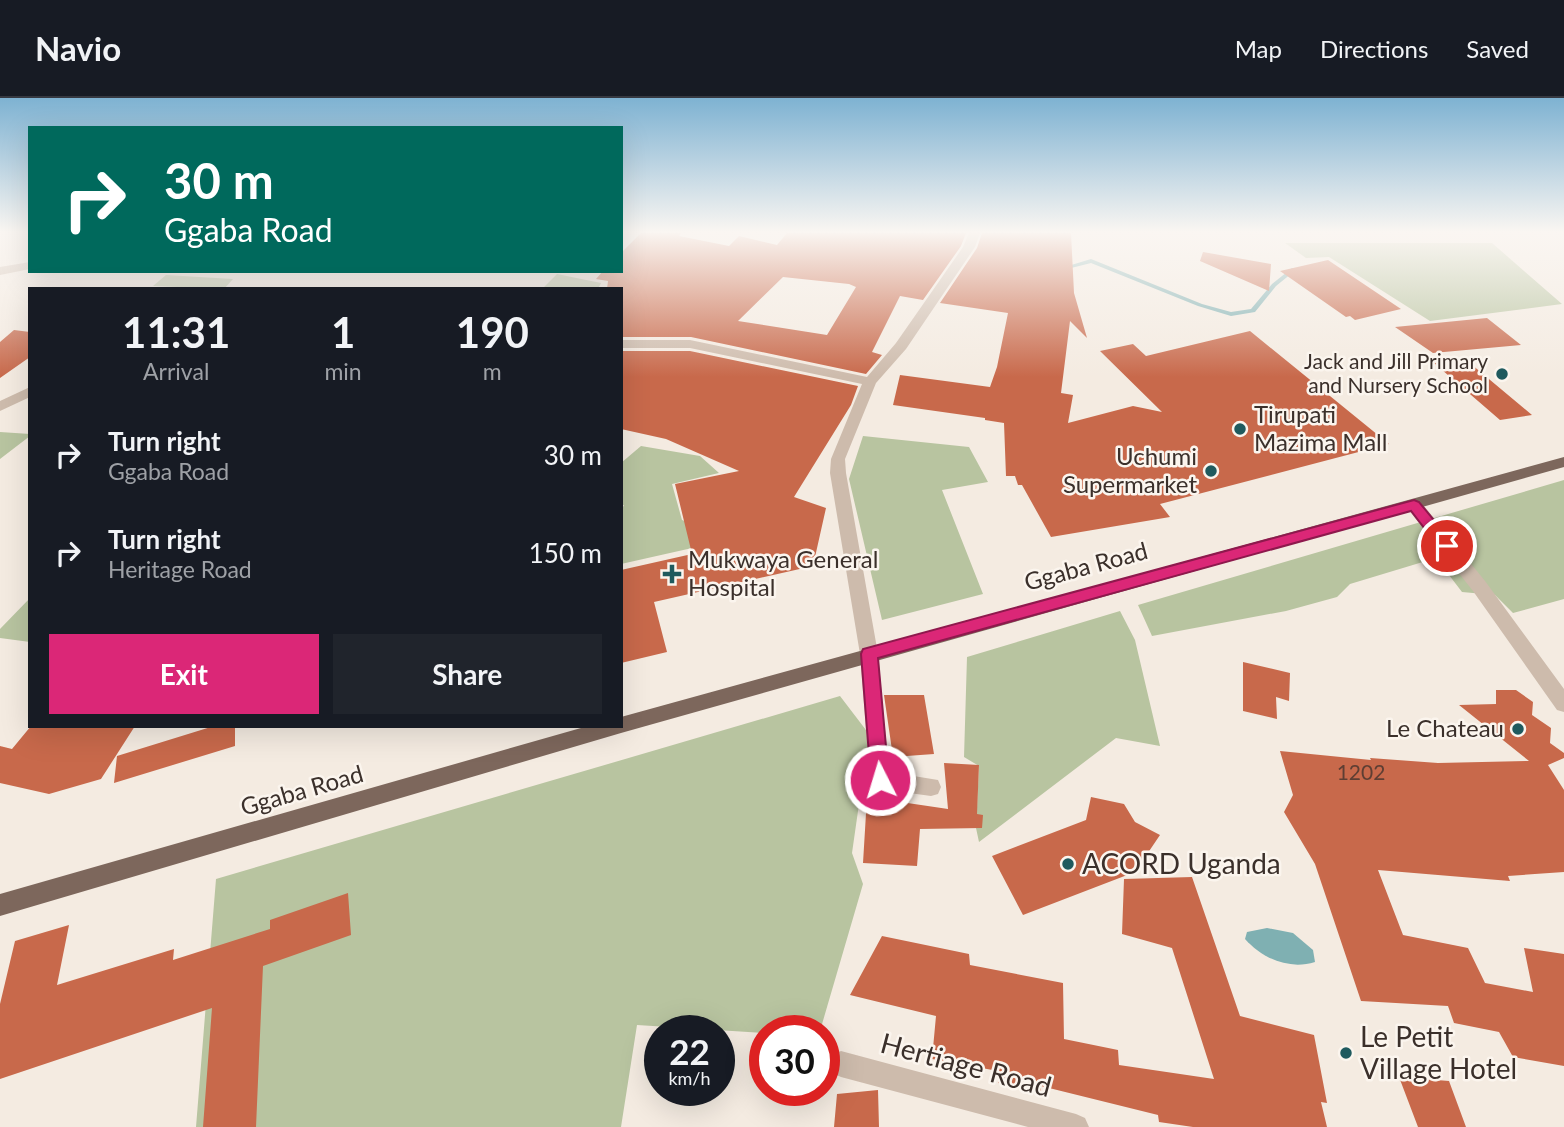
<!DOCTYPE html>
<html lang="en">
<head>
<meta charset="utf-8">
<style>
	:root { --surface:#171b24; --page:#20242c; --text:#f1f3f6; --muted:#9ea1a6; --line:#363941; --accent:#db2777 }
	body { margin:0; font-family:Lato,sans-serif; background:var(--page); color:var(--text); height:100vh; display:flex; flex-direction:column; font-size:26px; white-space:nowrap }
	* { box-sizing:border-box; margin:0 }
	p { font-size:23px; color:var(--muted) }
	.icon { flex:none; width:38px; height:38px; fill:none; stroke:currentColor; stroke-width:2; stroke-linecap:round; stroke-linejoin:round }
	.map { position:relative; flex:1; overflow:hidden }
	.details { position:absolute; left:28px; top:189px; width:595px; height:441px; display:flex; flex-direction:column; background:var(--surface); border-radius:0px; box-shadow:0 7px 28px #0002 }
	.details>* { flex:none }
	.top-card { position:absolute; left:28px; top:28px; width:595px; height:147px; border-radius:0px; box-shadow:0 7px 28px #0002; background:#00695c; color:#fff; overflow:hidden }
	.speed { position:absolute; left:644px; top:917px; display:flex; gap:14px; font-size:35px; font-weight:700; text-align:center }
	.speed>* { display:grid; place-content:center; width:91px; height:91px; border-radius:50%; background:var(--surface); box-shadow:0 7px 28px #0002; line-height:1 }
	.speed small { font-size:18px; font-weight:400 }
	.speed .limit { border:10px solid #d22; background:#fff; color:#111 }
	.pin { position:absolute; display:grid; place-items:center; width:60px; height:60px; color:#fff; margin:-30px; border:4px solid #fff; border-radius:50%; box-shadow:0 2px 7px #0007 }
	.me { position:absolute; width:77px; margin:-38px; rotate:355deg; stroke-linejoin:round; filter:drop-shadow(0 0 5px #0008) }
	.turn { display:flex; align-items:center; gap:24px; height:147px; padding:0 21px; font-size:32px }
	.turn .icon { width:91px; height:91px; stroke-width:2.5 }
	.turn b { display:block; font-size:49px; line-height:60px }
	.eta { display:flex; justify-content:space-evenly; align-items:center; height:119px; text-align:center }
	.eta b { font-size:42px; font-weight:700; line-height:49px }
	.primary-button { display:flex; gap:14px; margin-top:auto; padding:14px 21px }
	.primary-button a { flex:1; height:80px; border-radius:0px; background:var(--accent); color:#fff; font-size:28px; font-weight:700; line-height:80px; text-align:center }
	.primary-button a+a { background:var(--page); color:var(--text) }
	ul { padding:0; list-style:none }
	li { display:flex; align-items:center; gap:21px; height:98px; padding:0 21px }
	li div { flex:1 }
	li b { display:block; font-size:26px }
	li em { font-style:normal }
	header { display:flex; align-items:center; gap:42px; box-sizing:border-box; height:98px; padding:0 35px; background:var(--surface); border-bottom:2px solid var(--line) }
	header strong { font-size:33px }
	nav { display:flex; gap:38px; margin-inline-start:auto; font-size:24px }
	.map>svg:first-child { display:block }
	.green { fill:#b8c4a0 }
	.water { fill:#7fb0b2 }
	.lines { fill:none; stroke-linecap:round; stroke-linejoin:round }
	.stream { fill:#7fb0b2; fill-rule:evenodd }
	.building { fill:#c8694b; fill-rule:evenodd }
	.minor { fill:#cdbbac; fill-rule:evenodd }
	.major { fill:#7d675c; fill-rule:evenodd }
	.route { fill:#db2777; stroke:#8e194d; stroke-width:2 }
	.poi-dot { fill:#1f5a5e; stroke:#fbf5ee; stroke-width:2.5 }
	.labels { text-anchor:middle; stroke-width:5; stroke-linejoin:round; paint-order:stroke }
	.far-poi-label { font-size:21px; fill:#3b302b; stroke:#fbf5ee; text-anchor:end }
	.number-label { font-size:21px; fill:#5e3e33 }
	.poi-label { font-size:24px; fill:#3b302b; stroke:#fbf5ee; text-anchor:start }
	.street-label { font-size:24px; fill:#3b302b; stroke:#fbf5ee }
	.near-poi-label { font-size:28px; fill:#3b302b; stroke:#fbf5ee; text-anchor:start }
	.near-street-label { font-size:28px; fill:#3b302b; stroke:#fbf5ee }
</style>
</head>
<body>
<header>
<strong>Navio</strong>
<nav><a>Map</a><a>Directions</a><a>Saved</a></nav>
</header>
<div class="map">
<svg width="1564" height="1029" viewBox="0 0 1564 1029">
	<rect width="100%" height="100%" fill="#f4ebe1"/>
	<path class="green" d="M1285 145H1492L1562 206 1430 223 1329 159 1306 160Z
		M557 176 601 185 598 191H542Z
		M166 177 233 181 224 191 153 188Z
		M0 334 30 336V338L0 361Z
		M863 338 969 349 988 384 942 392 983 496 882 522 849 381Z
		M641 348 700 358 719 375 672 386 682 422 713 435 710 446 621 466V413L624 407H621V365Z
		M1564 382V501L1513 515 1495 497 1462 494 1436 460 1350 486 1337 499 1286 513 1152 538 1138 507Z
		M30 500V544L0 540V531Z
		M1120 513 1135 542 1160 648 1116 640 979 744 976 730 979 668 964 659 967 559Z
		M840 598 869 636 852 755 863 786 820 933H765V935L637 927 621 1029H196L216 781Z"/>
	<path class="water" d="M1267 830 1293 835 1313 852 1315 864C1289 872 1263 861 1245 841L1247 834Z"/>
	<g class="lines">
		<path class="stream" d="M1091 161 1202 206 1231 214 1251 211 1272 186 1292 170 1297 171 1276 188 1255 214 1231 218 1198 208 1091 165 1071 170 1068 168Z"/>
	</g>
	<path class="building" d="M641 135H681L679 138 729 148 739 138 777 147 787 135H966L961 148 923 202 900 198 872 254 882 257 866 276 691 239H621V191H607L608 183 596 181 603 173H621V155ZM783 179 849 186 856 189 827 237 738 223Z
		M982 135H1071L1074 195 1087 240 1070 223 1061 295 1073 297 1068 325 1133 308 1162 314 1100 253 1133 246 1146 258 1250 233 1389 346 1160 406 1170 419 1051 439 1022 387H1018L1015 378H1006L1004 325 985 322V320L893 307 900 277 990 289 997 269 1008 215 940 205 977 150Z
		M1203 154 1271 166 1269 193 1200 163Z
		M1328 162 1401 211 1355 222 1350 218 1346 219 1280 173Z
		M1487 220 1521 247 1433 255 1395 229Z
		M14 232 30 234V259L0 280V244Z
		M621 253H690L858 288 851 307 794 399 826 410 813 468 654 504 667 554 621 565V472L692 456 675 386 739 373 666 341 621 331Z
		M1465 261 1532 317 1500 322 1434 265Z
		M1243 564 1290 575 1289 603 1276 599 1277 621 1243 613Z
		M1496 592H1516L1533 604 1532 617 1551 630 1550 645 1564 655V660L1548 667 1564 692V774L1508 778 1510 783 1378 772 1403 837 1468 850 1485 885 1533 894 1524 850 1564 856V968L1513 959 1499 934 1454 925 1448 908 1361 903 1315 766 1284 714 1293 697 1280 653 1371 662 1370 660 1438 665 1529 663 1459 607 1496 606Z
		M884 597H924L934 656 893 659Z
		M31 628H135L101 681 49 696 0 685V648L12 651Z
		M214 628H235V648L114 685 117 658Z
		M944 665 979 667 977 716 983 717 982 730 920 731 917 768 863 765 867 699 948 711Z
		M1091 699 1124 706 1135 724 1160 737 1135 774 1023 817 992 758 1086 722Z
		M1192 779 1240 918 1314 937 1327 1005 1321 1004 1327 1029H1193L1159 1024 1158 1017 1041 988V993L998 985V973L932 961 936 918 850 897 882 838 969 856 970 867 1063 885 1064 941 1118 952 1119 967 1214 981 1172 850 1122 836 1124 781Z
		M348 795 351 837 263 868 256 1029H203L212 910 0 981V906L15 843 69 827 57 887 174 851 173 862 270 831V822Z
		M1399 979 1449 983 1466 1029H1418Z
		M878 992 879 1029H834L837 996Z"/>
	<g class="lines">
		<path class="minor" d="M969 135H980L975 149 906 251 876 285 845 361 846 375 878 556 889 674 938 682 941 689 938 696 931 698 880 691 873 688 870 682 860 556 830 375 831 361 862 286 690 250H621V242H690L867 279 896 245 963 149Z
			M30 164V171L0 177V169Z
			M30 289V299L0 313V303Z
			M1414 402 1420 403 1485 483 1564 591V614L1557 612 1473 493 1408 411 1406 407Z
			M841 953 1076 1016 1085 1020 1089 1029H1028L841 979 832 975 828 966 832 957Z"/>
		<path class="major" d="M1564 359V369L621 635 0 818V796L588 628H621V619Z"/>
	</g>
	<linearGradient id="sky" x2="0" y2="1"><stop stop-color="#7eb2d2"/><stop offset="0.48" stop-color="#faf6f2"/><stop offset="1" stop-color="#faf6f2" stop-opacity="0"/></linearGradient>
	<rect width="1564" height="279" fill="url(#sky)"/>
	<path class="route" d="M1414 402 1419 404 1452 444 1454 448 1452 452H1441L1411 413 878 560 889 682 887 688 880 691 874 688 871 682 861 556 863 551Z"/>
	<g class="poi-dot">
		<circle cx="1502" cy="276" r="7"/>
		<circle cx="1240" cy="331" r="7"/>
		<circle cx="1211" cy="373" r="7"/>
		<path d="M668.5 465.5h7v7h7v7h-7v7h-7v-7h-7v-7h7z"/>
		<circle cx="1518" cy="631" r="7"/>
		<circle cx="1068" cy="766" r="7"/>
		<circle cx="1346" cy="955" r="7"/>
	</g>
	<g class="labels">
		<g class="far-poi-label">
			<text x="1488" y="271">Jack and Jill Primary<tspan x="1488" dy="24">and Nursery School</tspan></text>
		</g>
		<g class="number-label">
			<text x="1361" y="682">1202</text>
		</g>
		<g class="poi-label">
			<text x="1254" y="325">Tirupati<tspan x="1254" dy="28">Mazima Mall</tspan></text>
			<text x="1197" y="367" text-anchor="end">Uchumi<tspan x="1197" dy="28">Supermarket</tspan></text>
			<text x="688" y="470">Mukwaya General<tspan x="688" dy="28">Hospital</tspan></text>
			<text x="1504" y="639" text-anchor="end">Le Chateau</text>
		</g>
		<g class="street-label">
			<text transform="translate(1086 469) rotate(-15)" y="8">Ggaba Road</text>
			<text transform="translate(302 693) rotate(-16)" y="8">Ggaba Road</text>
		</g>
		<g class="near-poi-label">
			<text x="1082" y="776">ACORD Uganda</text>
			<text x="1360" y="949">Le Petit<tspan x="1360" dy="32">Village Hotel</tspan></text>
		</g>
		<g class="near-street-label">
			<text transform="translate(966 967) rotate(15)" y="10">Hertiage Road</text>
		</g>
	</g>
</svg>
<div class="speed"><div>22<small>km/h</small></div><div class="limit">30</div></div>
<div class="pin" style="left:1447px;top:448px;background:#d93025"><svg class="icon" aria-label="arrive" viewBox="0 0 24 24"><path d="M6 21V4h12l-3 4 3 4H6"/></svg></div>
<svg class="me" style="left:880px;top:682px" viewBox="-20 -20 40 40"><circle r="17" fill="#db2777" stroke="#fff" stroke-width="3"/><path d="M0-11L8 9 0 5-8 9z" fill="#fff"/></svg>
<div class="top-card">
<div class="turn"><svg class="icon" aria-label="right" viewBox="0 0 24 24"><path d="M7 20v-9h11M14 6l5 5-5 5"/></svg><div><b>30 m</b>Ggaba Road</div></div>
</div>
<section class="details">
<div class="eta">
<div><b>11:31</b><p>Arrival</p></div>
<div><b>1</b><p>min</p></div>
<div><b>190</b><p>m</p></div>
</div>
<ul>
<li><svg class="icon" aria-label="right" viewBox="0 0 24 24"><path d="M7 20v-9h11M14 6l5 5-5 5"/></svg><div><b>Turn right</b><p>Ggaba Road</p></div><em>30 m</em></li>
<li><svg class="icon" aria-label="right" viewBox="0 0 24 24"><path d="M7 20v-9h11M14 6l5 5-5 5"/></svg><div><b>Turn right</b><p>Heritage Road</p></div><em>150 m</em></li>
</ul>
<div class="primary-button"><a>Exit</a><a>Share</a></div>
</section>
</div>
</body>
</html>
